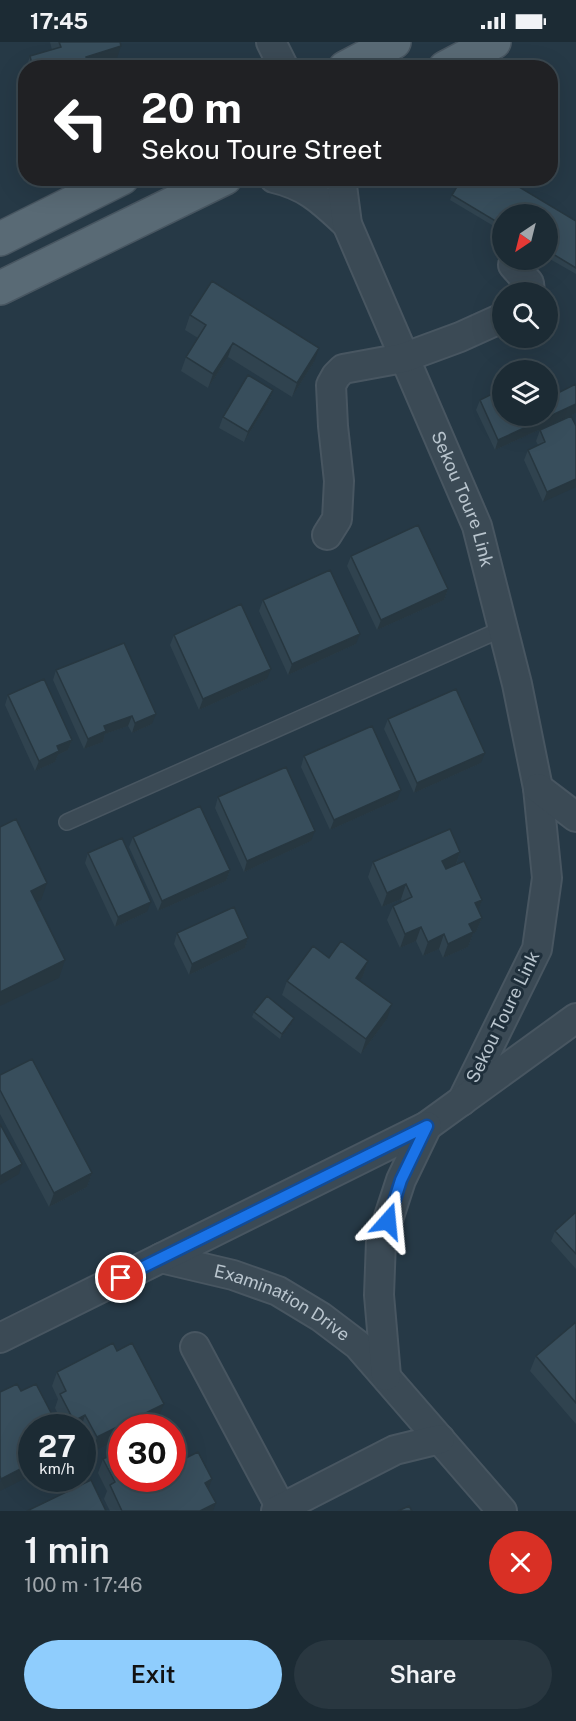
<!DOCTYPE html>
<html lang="en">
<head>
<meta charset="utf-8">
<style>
	:root { --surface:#1c2b34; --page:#293740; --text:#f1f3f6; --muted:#a0a7ac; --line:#3a474f; --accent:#8fcdfd }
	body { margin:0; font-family:"Public Sans",sans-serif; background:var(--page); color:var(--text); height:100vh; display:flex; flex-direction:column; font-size:22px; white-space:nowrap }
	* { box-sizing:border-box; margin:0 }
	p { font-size:20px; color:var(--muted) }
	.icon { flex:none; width:33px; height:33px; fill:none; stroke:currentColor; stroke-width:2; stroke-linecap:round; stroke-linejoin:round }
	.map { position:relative; height:1469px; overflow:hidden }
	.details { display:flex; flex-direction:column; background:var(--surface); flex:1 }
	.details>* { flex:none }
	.top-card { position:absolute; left:18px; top:18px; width:540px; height:126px; border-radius:24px; box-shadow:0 6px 24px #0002,0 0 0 2px var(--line); background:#202124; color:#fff; overflow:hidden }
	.needle { width:39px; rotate:215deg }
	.tools { position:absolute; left:492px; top:162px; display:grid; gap:12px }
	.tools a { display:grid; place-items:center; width:66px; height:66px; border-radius:50%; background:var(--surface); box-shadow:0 6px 24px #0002,0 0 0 2px var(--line); font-size:30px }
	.speed { position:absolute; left:18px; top:1372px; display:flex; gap:12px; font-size:30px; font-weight:700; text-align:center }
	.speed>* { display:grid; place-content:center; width:78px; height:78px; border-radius:50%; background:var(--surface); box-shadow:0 6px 24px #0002,0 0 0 2px var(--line); line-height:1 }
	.speed small { font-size:15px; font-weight:400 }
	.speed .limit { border:9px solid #d22; background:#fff; color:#111 }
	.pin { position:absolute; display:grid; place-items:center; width:51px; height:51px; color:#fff; margin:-26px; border:3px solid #fff; border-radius:50%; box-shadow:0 2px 6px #0007 }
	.me { position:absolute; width:66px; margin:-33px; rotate:18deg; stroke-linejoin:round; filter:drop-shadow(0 0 4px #0008) }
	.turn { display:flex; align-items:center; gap:21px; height:126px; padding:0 24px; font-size:27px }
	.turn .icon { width:78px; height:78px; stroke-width:2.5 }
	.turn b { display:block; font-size:42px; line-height:51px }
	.round { display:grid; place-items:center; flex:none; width:63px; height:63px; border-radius:32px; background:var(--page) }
	.headline { display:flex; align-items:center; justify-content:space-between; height:102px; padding:0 24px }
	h1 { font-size:36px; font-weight:600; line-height:45px }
	.action { display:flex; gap:12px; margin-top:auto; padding:12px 24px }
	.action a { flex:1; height:69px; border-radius:36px; background:var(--accent); color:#111; font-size:24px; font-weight:600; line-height:69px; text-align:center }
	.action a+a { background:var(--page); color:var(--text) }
	.status { display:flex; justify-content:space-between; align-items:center; height:42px; padding:0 30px; background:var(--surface); direction:ltr }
	.status svg { height:16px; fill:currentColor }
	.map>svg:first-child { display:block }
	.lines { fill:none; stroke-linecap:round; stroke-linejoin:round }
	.service-casing { stroke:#485661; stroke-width:18 }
	.minor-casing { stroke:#485661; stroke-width:32 }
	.primary-casing { stroke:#485661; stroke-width:36 }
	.service { stroke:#3b4a55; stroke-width:15 }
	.minor { stroke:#3b4a55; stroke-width:28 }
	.primary { stroke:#596a75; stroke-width:33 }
	.wall { fill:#30434f }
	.shaded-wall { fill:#273740 }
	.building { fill:#384e5c; stroke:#273740; stroke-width:1.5 }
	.route-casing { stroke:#114b97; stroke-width:15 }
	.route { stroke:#1a73e8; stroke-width:10 }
	.labels { text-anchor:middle; stroke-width:6; stroke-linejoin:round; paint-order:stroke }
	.street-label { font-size:18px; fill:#b9c5ce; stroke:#1f2f3b }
</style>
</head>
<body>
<div class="status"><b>17:45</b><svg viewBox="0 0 49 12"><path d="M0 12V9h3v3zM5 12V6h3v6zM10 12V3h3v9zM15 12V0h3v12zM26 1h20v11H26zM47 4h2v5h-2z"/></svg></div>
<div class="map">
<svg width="576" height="1469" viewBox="0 0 576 1469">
	<rect width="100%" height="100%" fill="#263946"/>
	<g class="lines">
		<g class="service-casing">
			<path id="service" d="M67 780 502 587"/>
		</g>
		<g class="minor-casing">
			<g id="minor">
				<path d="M271 0 284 26"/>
				<path d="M274 136C308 144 322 159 347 182"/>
				<path id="s1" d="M341 136 347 182 477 484 517 642 538 746 547 836 537 907 462 1059"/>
				<path d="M513 223 529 241 530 250"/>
				<path d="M327 493 337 477 339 439 333 384 331 343 336 334 343 327 403 316 460 295 502 276"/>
				<path d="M538 746 576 775"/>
				<path id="s2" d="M161 1216 233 1233 278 1249 321 1275 358 1303 502 1469"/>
				<path d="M0 1296 427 1084 576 976"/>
				<path d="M195 1305 281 1466"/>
				<path d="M386 1334 379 1253 381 1199 401 1138 427 1084"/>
				<path d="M276 1469 395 1408 440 1397"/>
			</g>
		</g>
		<g class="primary-casing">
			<path id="primary" d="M345 26 394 0
				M445 26 494 0
				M0 197 122 136
				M0 246 225 136"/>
		</g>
		<use href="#service" class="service"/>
		<use href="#minor" class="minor"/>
		<use href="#primary" class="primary"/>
	</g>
	<path class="wall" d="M50 0H120L116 19 92 26H26L30 14 52 8Z
		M462 136H504L576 179V232L548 216V172H502V189L450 158 452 153Z
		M190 273 314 320 292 355 228 315 208 346 181 329 186 315 198 296 185 288Z
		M576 342V371L495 408 476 368 480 358 560 350Z
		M273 348 269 359 244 400 219 386 223 375Z
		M576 384 543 460 524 418 528 408 538 403 536 399 540 388Z
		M351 514 448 547 444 558 377 588 347 524Z
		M263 558 356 602 288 633 259 569Z
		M174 593 267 637 199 668 170 603Z
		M56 628 152 682 132 691 128 684 105 692 103 700 84 707 53 638Z
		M8 653 72 698 68 708 58 713 55 720 35 729 5 663Z
		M388 677 481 721 414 751 384 687Z
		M304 714 397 758 330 788 301 725Z
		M218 755 311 799 244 830 215 766Z
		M133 795 230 828 226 839 158 869 129 805Z
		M460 810 456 823 482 858 478 868 482 876 476 890 473 892 468 905 443 916 439 907 423 914 416 899 400 906 387 878 393 864 402 859 401 857 382 865 368 835 373 820Z
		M88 811 147 870 115 885 85 821Z
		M177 891 248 896 245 906 189 933 174 902Z
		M329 916 368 919 363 934 359 938 387 977 361 1012 282 953 287 939Z
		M254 970 294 976 292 981 280 997 252 975Z
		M0 1033 92 1131 87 1145 49 1165 0 1072Z
		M576 1170V1227L551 1199 555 1189Z
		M576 1280V1382L530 1329 536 1314Z
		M117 1309 158 1376 138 1386H122L92 1410 82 1392V1386H65L55 1366 58 1357 52 1344 57 1330Z
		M186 1416 209 1447 213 1469H110L104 1457 107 1449 98 1431 103 1417 122 1437Z"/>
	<path class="shaded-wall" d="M121 4 116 19 92 26H82L86 15Z
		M233 301 228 315 208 346 213 332Z
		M319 306 314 320 292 355 297 341Z
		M273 348 269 359 244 400 248 390Z
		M576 362V371L495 408 498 398Z
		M576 437V445L543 460 547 450Z
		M448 547 444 558 377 588 381 578Z
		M360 592 356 602 288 633 292 622Z
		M271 627 267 637 199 668 203 657Z
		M156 672 152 682 132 691 135 681Z
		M132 674 128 684 105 692 103 700 84 707 88 697 104 684Z
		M72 698 68 708 58 713 55 720 35 729 39 719 57 704Z
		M485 711 481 721 414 751 417 741Z
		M401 748 397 758 330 788 334 778Z
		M315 789 311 799 244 830 247 819Z
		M460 810 455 825 437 833 442 819Z
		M230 828 226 839 158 869 162 859Z
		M47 841 41 858 25 866 31 849Z
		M406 842 401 857 382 865 387 851Z
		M482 858 477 872 475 861Z
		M151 860 147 870 115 885 118 875Z
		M482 876 476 890 473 892 468 905 443 916 448 902 469 882Z
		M421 885 416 899 400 906 405 892Z
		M444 892 439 907 423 914 428 900Z
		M248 896 245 906 189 933 192 922Z
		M65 918 59 936 0 964V950Z
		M368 919 363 934 351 950 356 936Z
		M392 962 387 977 361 1012 366 997Z
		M294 976 292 981 280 997 282 992Z
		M22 1122 19 1132 0 1143V1134Z
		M92 1131 87 1145 49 1165 54 1151Z
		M164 1362 158 1376 138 1386H122V1395L92 1410 97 1395Z
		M85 1373 81 1386H71L74 1379Z
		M32 1421V1433L0 1449V1440L1 1437Z
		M212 1437 207 1451 205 1441Z
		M216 1461 213 1469H200Z"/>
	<path class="building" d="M59 0H120L121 4 86 15 89 26H33L30 14 61 5Z
		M462 136H504L576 179V226L548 209V172H502V183L452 153Z
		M212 239 319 306 297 341 233 301 213 332 186 315 206 283 190 273Z
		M549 326 560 350 576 342V362L498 398 480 358 502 347V374H548V328H543Z
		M248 333 273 348 248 390 223 375Z
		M571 374 576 384V437L547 450 528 408 545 400 540 388Z
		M418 483 448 547 381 578 351 514Z
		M330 528 360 592 292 622 263 558Z
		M241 562 271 627 203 657 174 593Z
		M124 601 156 672 135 681 132 674 104 684 106 689 88 697 56 628Z
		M44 637 72 698 57 704 59 709 39 719 8 653Z
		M456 647 485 711 417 741 388 677Z
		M372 684 401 748 334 778 304 714Z
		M286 725 315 789 247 819 218 755Z
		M200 764 230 828 162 859 133 795Z
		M16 777 47 841 31 849 65 918 0 950V785Z
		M450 787 460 810 442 819 446 827 464 819 482 858 475 861 482 876 469 882 473 890 448 902 444 892 428 900 421 885 405 892 393 864 412 855 406 842 387 851 373 820Z
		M122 796 151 860 118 875 88 811Z
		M234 865 248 896 192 922 177 891Z
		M341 899 368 919 356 936 392 962 366 997 287 939 313 904 329 916Z
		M267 954 294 976 282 992 254 970Z
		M32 1017 92 1131 54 1151 0 1048V1033Z
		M0 1082 22 1122 0 1134Z
		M576 1170V1212L555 1189Z
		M576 1280V1361L536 1314Z
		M113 1301 117 1309 132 1301 164 1362 97 1395 85 1373 74 1379 60 1352 66 1349 57 1330Z
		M17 1342 21 1349 36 1342 59 1386H32V1421L1 1437 0 1434V1350Z
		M176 1397 186 1416 198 1410 212 1437 205 1441 216 1461 200 1469H122L110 1443 115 1440 103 1417 122 1408V1437H172V1399Z
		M91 1438 106 1469H27Z
		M409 1464 412 1469H398Z"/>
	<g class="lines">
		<g class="route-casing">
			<path id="route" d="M121 1236 427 1084 401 1138 388 1179"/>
		</g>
		<use href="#route" class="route"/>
	</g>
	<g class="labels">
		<g class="street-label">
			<text dy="6" stroke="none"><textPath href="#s1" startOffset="345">Sekou Toure Link</textPath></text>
			<text transform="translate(503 975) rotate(-64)" y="6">Sekou Toure Link</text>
			<text dy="6" stroke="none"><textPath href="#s2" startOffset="130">Examination Drive</textPath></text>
		</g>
	</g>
</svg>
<div class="tools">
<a><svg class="needle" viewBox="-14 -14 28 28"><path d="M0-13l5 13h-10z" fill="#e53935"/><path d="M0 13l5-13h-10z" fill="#a0a7ac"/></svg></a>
<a><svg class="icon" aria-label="search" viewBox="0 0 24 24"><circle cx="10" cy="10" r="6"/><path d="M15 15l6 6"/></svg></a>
<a><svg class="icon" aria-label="layers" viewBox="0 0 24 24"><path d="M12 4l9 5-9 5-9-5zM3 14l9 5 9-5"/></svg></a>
</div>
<div class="speed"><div>27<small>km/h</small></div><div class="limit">30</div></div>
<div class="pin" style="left:121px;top:1236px;background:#d93025"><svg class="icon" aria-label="arrive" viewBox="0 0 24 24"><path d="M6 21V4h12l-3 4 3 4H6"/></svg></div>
<svg class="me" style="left:388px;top:1179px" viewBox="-20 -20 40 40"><path d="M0-17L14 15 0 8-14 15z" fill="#1a73e8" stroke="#fff" stroke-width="4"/></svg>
<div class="top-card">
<div class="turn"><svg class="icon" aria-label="left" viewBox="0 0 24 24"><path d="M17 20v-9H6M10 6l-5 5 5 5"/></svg><div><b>20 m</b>Sekou Toure Street</div></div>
</div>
</div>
<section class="details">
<div class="headline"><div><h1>1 min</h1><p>100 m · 17:46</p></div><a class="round" style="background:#d93025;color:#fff"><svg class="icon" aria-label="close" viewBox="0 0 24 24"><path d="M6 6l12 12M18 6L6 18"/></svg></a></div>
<div class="action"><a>Exit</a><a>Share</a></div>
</section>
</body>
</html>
